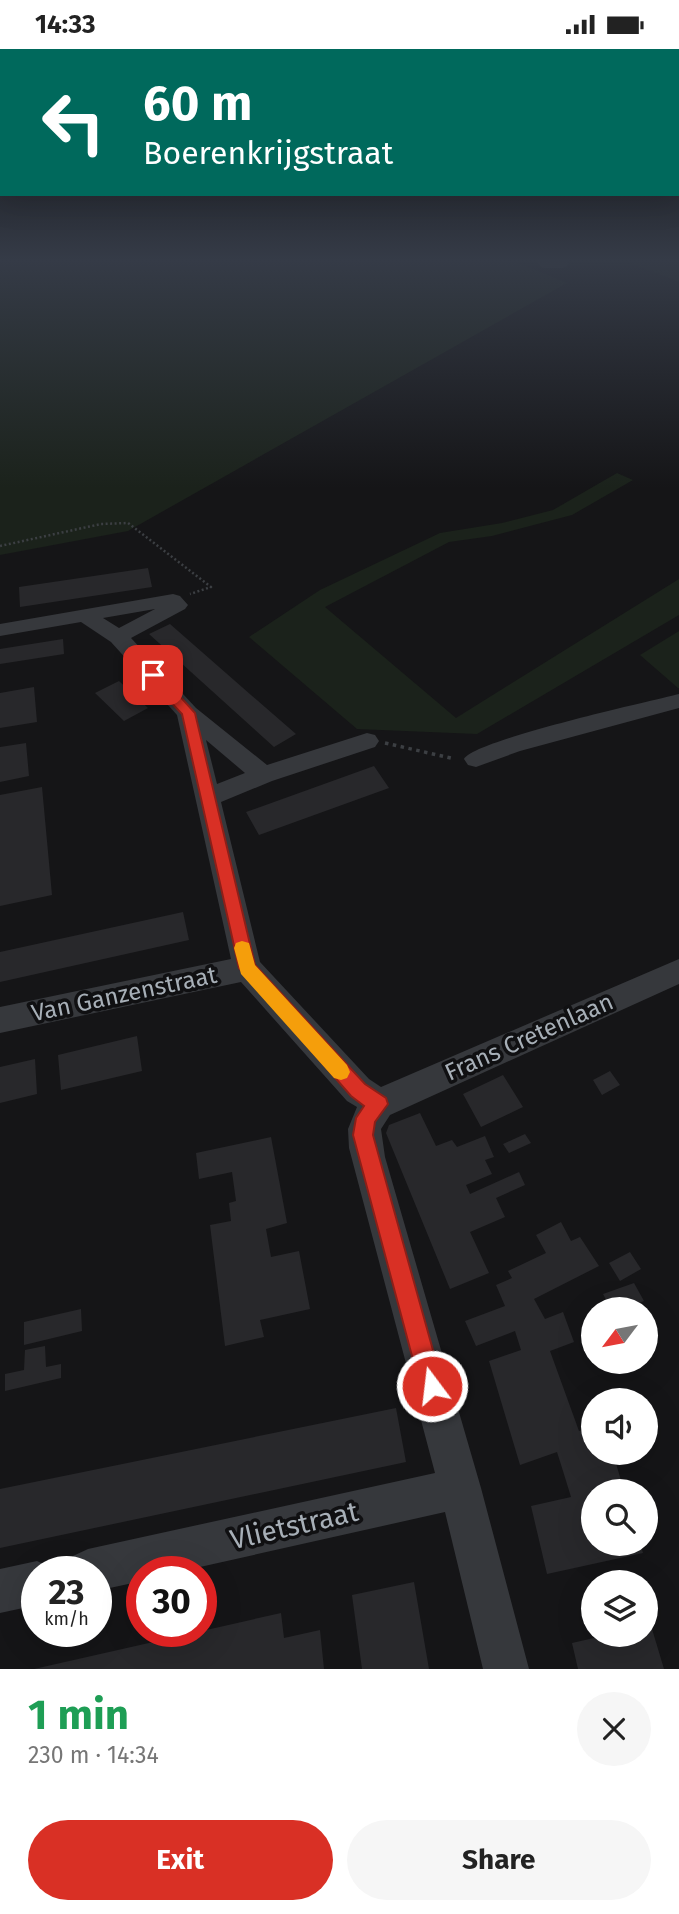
<!DOCTYPE html>
<html lang="en">
<head>
<meta charset="utf-8">
<style>
	:root { --surface:#fff; --page:#f6f6f6; --text:#222; --muted:#767676; --accent:#d93025 }
	body { margin:0; font-family:"Fira Sans",sans-serif; background:var(--page); color:var(--text); height:100vh; display:flex; flex-direction:column; font-size:26px; white-space:nowrap }
	* { box-sizing:border-box; margin:0 }
	p { font-size:23px; color:var(--muted) }
	.icon { flex:none; width:38px; height:38px; fill:none; stroke:currentColor; stroke-width:2; stroke-linecap:round; stroke-linejoin:round }
	.map { position:relative; height:1620px; overflow:hidden }
	.sheet { display:flex; flex-direction:column; background:var(--surface); flex:1 }
	.sheet>* { flex:none }
	.banner { position:absolute; left:0px; top:0px; width:679px; height:147px; box-shadow:0 7px 28px #0002; background:#00695c; color:#fff; overflow:hidden }
	.needle { width:46px; rotate:238deg }
	.fabs { position:absolute; left:581px; top:1248px; display:grid; gap:14px }
	.fabs a { display:grid; place-items:center; width:77px; height:77px; border-radius:50%; background:var(--surface); box-shadow:0 7px 28px #0002; font-size:35px }
	.speed { position:absolute; left:21px; top:1507px; display:flex; gap:14px; font-size:35px; font-weight:700; text-align:center }
	.speed>* { display:grid; place-content:center; width:91px; height:91px; border-radius:50%; background:var(--surface); box-shadow:0 7px 28px #0002; line-height:1 }
	.speed small { font-size:18px; font-weight:400 }
	.speed .limit { border:10px solid #d22; background:#fff; color:#111 }
	.pin { position:absolute; display:grid; place-items:center; width:60px; height:60px; color:#fff; margin:-30px; border-radius:14px; box-shadow:0 4px 10px #0006 }
	.me { position:absolute; width:77px; margin:-38px; rotate:345deg; stroke-linejoin:round; filter:drop-shadow(0 0 5px #0008) }
	.turn { display:flex; align-items:center; gap:24px; height:147px; padding:0 28px; font-size:32px }
	.turn .icon { width:91px; height:91px; stroke-width:2.5 }
	.turn b { display:block; font-size:49px; line-height:60px }
	.round { display:grid; place-items:center; flex:none; width:74px; height:74px; border-radius:37px; background:var(--page) }
	.overview { display:flex; align-items:center; justify-content:space-between; height:119px; padding:0 28px }
	h1 { font-size:42px; font-weight:700; line-height:52px; color:#1e9e55 }
	.button { display:flex; gap:14px; margin-top:auto; padding:14px 28px }
	.button a { flex:1; height:80px; border-radius:42px; background:var(--accent); color:#fff; font-size:28px; font-weight:700; line-height:80px; text-align:center }
	.button a+a { background:var(--page); color:var(--text) }
	.status { display:flex; justify-content:space-between; align-items:center; height:49px; padding:0 35px; background:var(--surface); direction:ltr }
	.status svg { height:19px; fill:currentColor }
	.map>svg:first-child { display:block }
	.green { fill:#1b221b }
	.building { fill:#28282b }
	.lines { fill:none; stroke-linecap:round; stroke-linejoin:round }
	.path-far1 { stroke:#3c3f43; stroke-width:2.5; stroke-dasharray:2 2.5; stroke-linecap:butt }
	.path { stroke:#3c3f43; stroke-width:3.5; stroke-dasharray:3.5 4.5; stroke-linecap:butt }
	.lane { stroke:#36383c; stroke-width:14 }
	.street { fill:#36383c; fill-rule:evenodd }
	.route { fill:#d93025; stroke:#8d1f18; stroke-width:2 }
	.slow { fill:#f59e0b }
	.labels { text-anchor:middle; stroke-width:7; stroke-linejoin:round; paint-order:stroke }
	.street-label { font-size:24px; fill:#a7afb7; stroke:#101012 }
	.near-street-label { font-size:28px; fill:#a7afb7; stroke:#101012 }
</style>
</head>
<body>
<div class="status"><b>14:33</b><svg viewBox="0 0 49 12"><path d="M0 12V9h3v3zM5 12V6h3v6zM10 12V3h3v9zM15 12V0h3v12zM26 1h20v11H26zM47 4h2v5h-2z"/></svg></div>
<div class="map">
<svg width="679" height="1620" viewBox="0 0 679 1620">
	<rect width="100%" height="100%" fill="#151517"/>
	<path class="green" d="M0 212H514L567 234 128 482 0 506Z
		M625 212H679V233Z
		M617 424 633 431 572 466 492 487 449 493 325 558 456 669 679 530V566L477 685 357 680 249 588 320 541 440 484 502 474 553 461Z
		M679 582V639H678L640 606Z"/>
	<path class="building" d="M148 519 152 538 20 558 19 538Z
		M170 575 251 646 296 685 274 698 149 585Z
		M63 590 64 605 0 615V600Z
		M119 632 148 659 124 672 95 644Z
		M34 638 37 673 0 679V644Z
		M26 694 29 727 0 733V698Z
		M374 717 389 739 259 786 246 763Z
		M42 738 52 846 0 857V746Z
		M183 863 189 891 0 933V903Z
		M137 987 142 1022 61 1041 58 1006Z
		M35 1010 37 1045 0 1054V1018Z
		M610 1022 620 1036 602 1046 593 1031Z
		M503 1026 523 1058 481 1078 463 1045Z
		M420 1064 436 1097 452 1091 457 1098 485 1087 494 1108 485 1111 492 1125 466 1136 470 1145 519 1123 525 1136 496 1149 505 1168 470 1183 489 1224 450 1240 386 1084 389 1076Z
		M525 1085 531 1094 509 1104 503 1095Z
		M271 1088 287 1174 266 1180 271 1208 299 1202 310 1260 260 1271 264 1288 225 1297 210 1176 231 1172 229 1154 236 1152 232 1123 199 1130 196 1104Z
		M561 1173 571 1192 580 1188 599 1217 534 1250 545 1270 563 1263 574 1293 550 1302 579 1382 593 1378V1404H613L624 1442H593V1494H640L643 1504 547 1525 531 1457 571 1448 563 1422 557 1403 520 1416 489 1312 521 1301 515 1282 476 1297 465 1272 505 1257 496 1236 512 1229 508 1222 546 1204 536 1186Z
		M630 1203 641 1220 620 1232 609 1214Z
		M634 1234 644 1252 624 1260H611L603 1245Z
		M81 1260 82 1282 24 1296V1273Z
		M45 1297 46 1318 61 1315V1329L5 1342V1325L24 1321 25 1301Z
		M396 1359 406 1413 0 1499V1440Z
		M414 1533 429 1620H362L352 1546Z
		M646 1560 664 1620H578L572 1594 607 1586H646Z
		M281 1564 284 1589 320 1581 324 1620H34Z"/>
	<g class="lines">
		<path class="path-far1" d="M0 497 101 475 128 474 211 538 190 545"/>
		<path class="path" d="M385 694 455 710"/>
		<path class="lane" d="M545 212H562"/>
		<path class="street" d="M173 545 180 547 188 556 185 560 131 589 196 659 267 716 367 684 375 686 379 692 375 698 272 732 221 753 260 913 369 1030 381 1038 679 910V935L390 1066 381 1080 385 1108 481 1439 529 1620H483L445 1463 182 1522H142V1532L96 1542V1522H66L73 1507 88 1500 435 1424 349 1099 348 1080 357 1058 347 1052 241 933 0 984V958L231 910 177 666 111 593 81 573 0 587V575ZM155 560 119 579 103 569ZM206 691 245 724 217 735Z
			M679 645V659L520 702 476 718 468 716 464 710C475 691 647 653 679 645Z
			M37 1512 52 1519 54 1522H37V1556L0 1564V1520Z"/>
	</g>
	<linearGradient id="sky" x2="0" y2="1"><stop stop-color="#0c0c0d"/><stop offset="0.48" stop-color="#353b47"/><stop offset="1" stop-color="#353b47" stop-opacity="0"/></linearGradient>
	<rect width="679" height="439" fill="url(#sky)"/>
	<path class="route" d="M153 621 158 623 195 664 255 916 365 1035 386 1049 388 1055 375 1073 373 1086 443 1337 440 1345 432 1349 423 1345 420 1337 353 1086 356 1069 364 1057 351 1047 239 919 182 665 148 629 147 626Z"/>
	<path class="slow" d="M242 892 249 894 255 916 347 1016 350 1023 347 1029 341 1031 334 1029 241 925 234 899 236 894Z"/>
	<g class="labels">
		<g class="street-label">
			<text transform="translate(124 945) rotate(-12)" y="8">Van Ganzenstraat</text>
			<text transform="translate(529 988) rotate(-24)" y="8">Frans Cretenlaan</text>
		</g>
		<g class="near-street-label">
			<text transform="translate(294 1476) rotate(-13)" y="10">Vlietstraat</text>
		</g>
	</g>
</svg>
<div class="fabs">
<a><svg class="needle" viewBox="-14 -14 28 28"><path d="M0-13l5 13h-10z" fill="#e53935"/><path d="M0 13l5-13h-10z" fill="#767676"/></svg></a>
<a><svg class="icon" aria-label="sound" viewBox="0 0 24 24"><path d="M4 9h4l5-4v14l-5-4H4zM17 9q2 3 0 6"/></svg></a>
<a><svg class="icon" aria-label="search" viewBox="0 0 24 24"><circle cx="10" cy="10" r="6"/><path d="M15 15l6 6"/></svg></a>
<a><svg class="icon" aria-label="layers" viewBox="0 0 24 24"><path d="M12 4l9 5-9 5-9-5zM3 14l9 5 9-5"/></svg></a>
</div>
<div class="speed"><div>23<small>km/h</small></div><div class="limit">30</div></div>
<div class="pin" style="left:153px;top:626px;background:#d93025"><svg class="icon" aria-label="arrive" viewBox="0 0 24 24"><path d="M6 21V4h12l-3 4 3 4H6"/></svg></div>
<svg class="me" style="left:432px;top:1337px" viewBox="-20 -20 40 40"><circle r="17" fill="#d93025" stroke="#fff" stroke-width="3"/><path d="M0-11L8 9 0 5-8 9z" fill="#fff"/></svg>
<div class="banner">
<div class="turn"><svg class="icon" aria-label="left" viewBox="0 0 24 24"><path d="M17 20v-9H6M10 6l-5 5 5 5"/></svg><div><b>60 m</b>Boerenkrijgstraat</div></div>
</div>
</div>
<section class="sheet">
<div class="overview"><div><h1>1 min</h1><p>230 m · 14:34</p></div><a class="round"><svg class="icon" aria-label="close" viewBox="0 0 24 24"><path d="M6 6l12 12M18 6L6 18"/></svg></a></div>
<div class="button"><a>Exit</a><a>Share</a></div>
</section>
</body>
</html>
